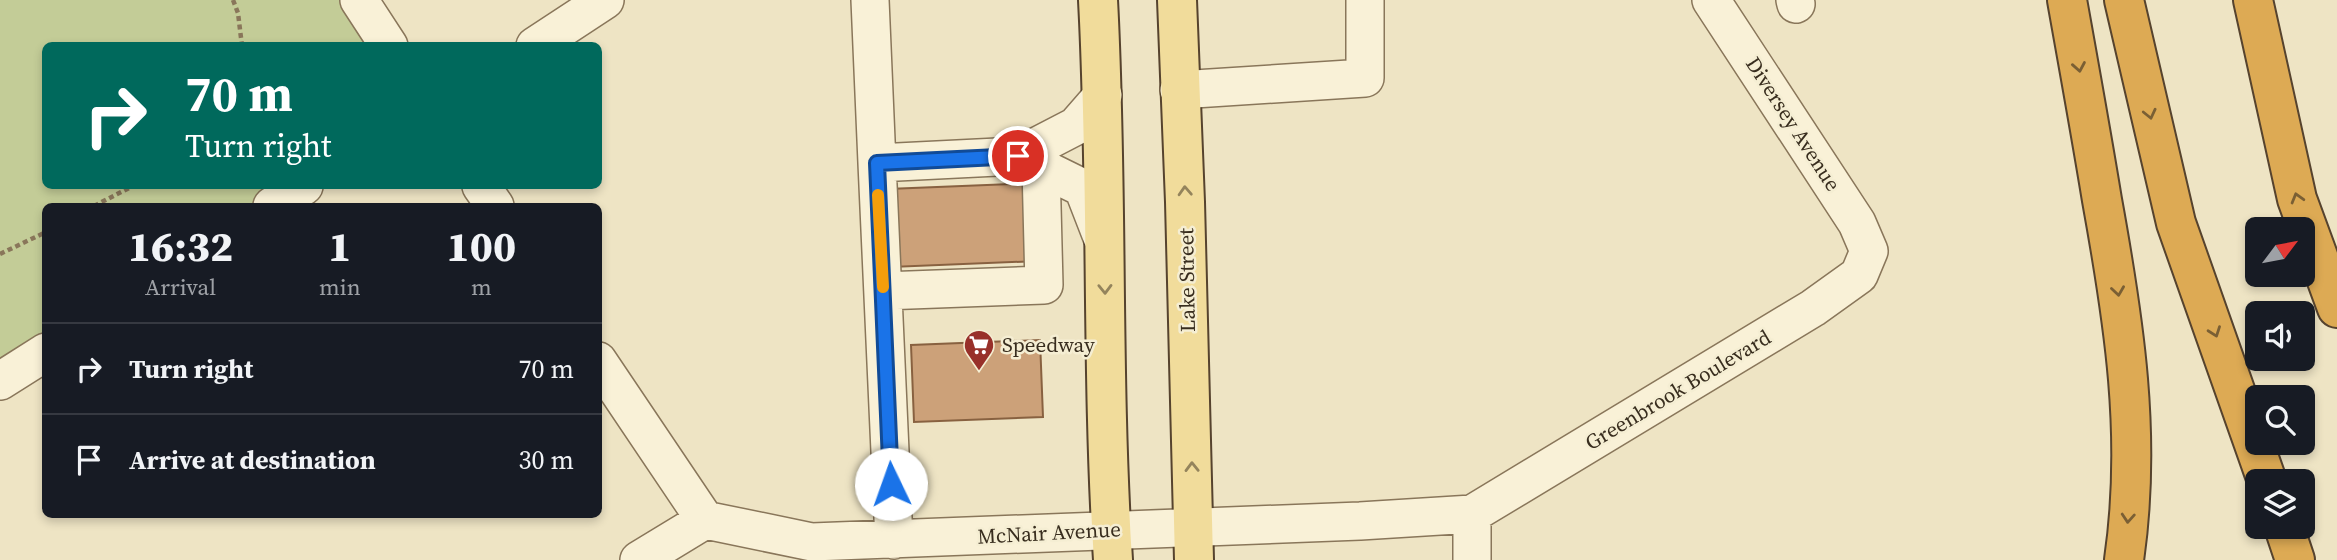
<!DOCTYPE html>
<html lang="en">
<head>
<meta charset="utf-8">
<style>
	:root { --surface:#171b24; --page:#20242c; --text:#f1f3f6; --muted:#9ea1a6; --line:#363941 }
	body { margin:0; font-family:"Source Serif 4",serif; background:var(--page); color:var(--text); height:100vh; display:flex; flex-direction:column; font-size:26px; white-space:nowrap }
	* { box-sizing:border-box; margin:0 }
	p { font-size:23px; color:var(--muted) }
	.icon { flex:none; width:38px; height:38px; fill:none; stroke:currentColor; stroke-width:2; stroke-linecap:round; stroke-linejoin:round }
	.map { position:relative; flex:1; overflow:hidden }
	.panel { position:absolute; left:42px; top:203px; width:560px; height:315px; display:flex; flex-direction:column; background:var(--surface); border-radius:10px; box-shadow:0 4px 10px #0003 }
	.panel>* { flex:none }
	.guide { position:absolute; left:42px; top:42px; width:560px; height:147px; border-radius:10px; box-shadow:0 4px 10px #0003; background:#00695c; color:#fff; overflow:hidden }
	.needle { width:46px; rotate:58deg }
	.tools { position:absolute; left:2245px; top:217px; display:grid; gap:14px }
	.tools a { display:grid; place-items:center; width:70px; height:70px; border-radius:10px; background:var(--surface); box-shadow:0 4px 10px #0003; font-size:35px }
	.pin { position:absolute; display:grid; place-items:center; width:60px; height:60px; color:#fff; margin:-30px; border:4px solid #fff; border-radius:50%; box-shadow:0 2px 7px #0007 }
	.me { position:absolute; width:77px; margin:-38px; rotate:357deg; stroke-linejoin:round; filter:drop-shadow(0 0 5px #0008) }
	.turn { display:flex; align-items:center; gap:24px; height:147px; padding:0 28px; font-size:32px }
	.turn .icon { width:91px; height:91px; stroke-width:2.5 }
	.turn b { display:block; font-size:49px; line-height:60px }
	.eta { display:flex; justify-content:space-evenly; align-items:center; height:119px; text-align:center }
	.eta b { font-size:42px; font-weight:800; line-height:49px }
	ul { padding:0; list-style:none }
	li { display:flex; align-items:center; gap:21px; height:91px; padding:0 28px; border-top:2px solid var(--line) }
	li div { flex:1 }
	li b { display:block; font-size:26px }
	li em { font-style:normal }
	.map>svg:first-child { display:block }
	.green { fill:#c3cc97 }
	.building { fill:#cca179; stroke:#886140; stroke-width:2 }
	.lines { fill:none; stroke-linecap:round; stroke-linejoin:round }
	.minor-casing { stroke:#89765a; stroke-width:40 }
	.major-casing { stroke:#56432e; stroke-width:42 }
	.highway-casing { stroke:#56432e; stroke-width:42 }
	.path { stroke:#89765a; stroke-width:4.5; stroke-dasharray:5 3.5; stroke-linecap:butt }
	.minor { stroke:#f9f1d7; stroke-width:37 }
	.major { stroke:#f1dc9b; stroke-width:38 }
	.highway { stroke:#ddaa54; stroke-width:38 }
	.oneway { stroke:#7a5f34 }
	.oneway2 { stroke:#94845c }
	.route-casing { stroke:#114b97; stroke-width:18 }
	.route { stroke:#1a73e8; stroke-width:12 }
	.slow { stroke:#f59e0b; stroke-width:12 }
	.labels { text-anchor:middle; stroke-width:5; stroke-linejoin:round; paint-order:stroke }
	.street-label { font-size:21px; fill:#382d1e; stroke:#f5eed3 }
	.poi-label { font-size:21px; fill:#382d1e; stroke:#f5eed3; text-anchor:start }
</style>
</head>
<body>
<div class="map">
<svg width="2337" height="560" viewBox="0 0 2337 560">
	<rect width="100%" height="100%" fill="#eee4c4"/>
	<path class="green" d="M0 0H344L375 45 46 46V186H284L251 206H46L45 336 0 366Z"/>
	<path class="building" d="M1035 183 1038 261 891 267 888 189Z
		M1040 340 1043 417 914 422 911 345Z"/>
	<g class="lines">
		<g class="minor-casing">
			<path id="minor" d="M359 0 389 46
				M870 0 877 163 1018 156 1076 126 1103 95
				M1795 0 1796 4
				M535 46 605 0
				M1179 90 1365 78V0
				M1022 158 1083 188 1102 237
				M877 163 894 540
				M481 186 495 206
				M272 206 304 186
				M883 291 1044 285 1041 167
				M598 361 705 520
				M0 381 46 352
				M639 560 705 520 812 542 1360 521 1472 514 1813 308 1859 275 1869 251 1857 223 1711 0
				M1472 560V514"/>
		</g>
		<g class="major-casing">
			<path id="major" d="M1098 0C1108 186 1101 374 1113 560
				M1177 0 1185 202 1194 560"/>
		</g>
		<g class="highway-casing">
			<path id="highway" d="M2067 0C2079 67 2091 133 2102 200 2124 321 2142 437 2124 560
				M2124 0 2176 223 2267 481
				M2253 0 2297 199 2337 308
				M2284 527 2295 560"/>
		</g>
		<path class="path" d="M233 0 238 13 242 46
			M94 206 133 186
			M0 254 46 232"/>
		<use href="#minor" class="minor"/>
		<use href="#major" class="major"/>
		<use href="#highway" class="highway"/>
	</g>
	<defs><path id="oneway-chevron" d="M-2-3.5L2.5 0L-2 3.5" fill="none" stroke-width="1.6" stroke-linecap="round" stroke-linejoin="round" transform="scale(1.75)"/></defs>
	<g class="oneway">
		<use href="#oneway-chevron" transform="translate(2079 67) rotate(80)"/>
		<use href="#oneway-chevron" transform="translate(2150 114) rotate(77)"/>
		<use href="#oneway-chevron" transform="translate(2297 198) rotate(-106)"/>
		<use href="#oneway-chevron" transform="translate(2118 291) rotate(82)"/>
		<use href="#oneway-chevron" transform="translate(2215 332) rotate(70)"/>
		<use href="#oneway-chevron" transform="translate(2128 518) rotate(94)"/>
	</g>
	<g class="oneway2">
		<use href="#oneway-chevron" transform="translate(1185 191) rotate(-93)"/>
		<use href="#oneway-chevron" transform="translate(1105 289) rotate(89)"/>
		<use href="#oneway-chevron" transform="translate(1192 467) rotate(-91)"/>
	</g>
	<g class="lines">
		<g class="route-casing">
			<path id="route" d="M891 484 877 163 1018 156"/>
		</g>
		<use href="#route" class="route"/>
		<path class="slow" d="M878 195 883 287"/>
	</g>
	<defs>
		<g id="supermarket-pin" transform="scale(1.575)"><path d="M0 17L-7.5 6A9.5 9.5 0 1 1 7.5 6Z" fill="#98302a" stroke="#f5eed3"/><path d="M-6-5.5h2.5l.6 2H6L4.5 2H-2.5L-4.4-4H-6ZM-1.5 3.2a1.3 1.3 0 1 0 .1 0ZM3 3.2a1.3 1.3 0 1 0 .1 0Z" fill="#fff"/></g>
	</defs>
	<g fill-rule="evenodd">
		<use href="#supermarket-pin" x="979" y="345"/>
	</g>
	<g class="labels">
		<g class="street-label">
			<text transform="translate(1793 124) rotate(57)" y="7">Diversey Avenue</text>
			<text transform="translate(1187 280) rotate(-91)" y="7">Lake Street</text>
			<text transform="translate(1678 390) rotate(-31)" y="7">Greenbrook Boulevard</text>
			<text transform="translate(1049 533) rotate(-3)" y="7">McNair Avenue</text>
		</g>
		<g class="poi-label">
			<text x="1002" y="352">Speedway</text>
		</g>
	</g>
</svg>
<div class="tools">
<a><svg class="needle" viewBox="-14 -14 28 28"><path d="M0-13l5 13h-10z" fill="#e53935"/><path d="M0 13l5-13h-10z" fill="#9ea1a6"/></svg></a>
<a><svg class="icon" aria-label="sound" viewBox="0 0 24 24"><path d="M4 9h4l5-4v14l-5-4H4zM17 9q2 3 0 6"/></svg></a>
<a><svg class="icon" aria-label="search" viewBox="0 0 24 24"><circle cx="10" cy="10" r="6"/><path d="M15 15l6 6"/></svg></a>
<a><svg class="icon" aria-label="layers" viewBox="0 0 24 24"><path d="M12 4l9 5-9 5-9-5zM3 14l9 5 9-5"/></svg></a>
</div>
<div class="pin" style="left:1018px;top:156px;background:#d93025"><svg class="icon" aria-label="arrive" viewBox="0 0 24 24"><path d="M6 21V4h12l-3 4 3 4H6"/></svg></div>
<svg class="me" style="left:891px;top:484px" viewBox="-20 -20 40 40"><circle r="19" fill="#fff"/><path d="M0-13L10 11 0 6-10 11z" fill="#1a73e8"/></svg>
<div class="guide">
<div class="turn"><svg class="icon" aria-label="right" viewBox="0 0 24 24"><path d="M7 20v-9h11M14 6l5 5-5 5"/></svg><div><b>70 m</b>Turn right</div></div>
</div>
<section class="panel">
<div class="eta">
<div><b>16:32</b><p>Arrival</p></div>
<div><b>1</b><p>min</p></div>
<div><b>100</b><p>m</p></div>
</div>
<ul>
<li><svg class="icon" aria-label="right" viewBox="0 0 24 24"><path d="M7 20v-9h11M14 6l5 5-5 5"/></svg><div><b>Turn right</b></div><em>70 m</em></li>
<li><svg class="icon" aria-label="arrive" viewBox="0 0 24 24"><path d="M6 21V4h12l-3 4 3 4H6"/></svg><div><b>Arrive at destination</b></div><em>30 m</em></li>
</ul>
</section>
</div>
</body>
</html>
